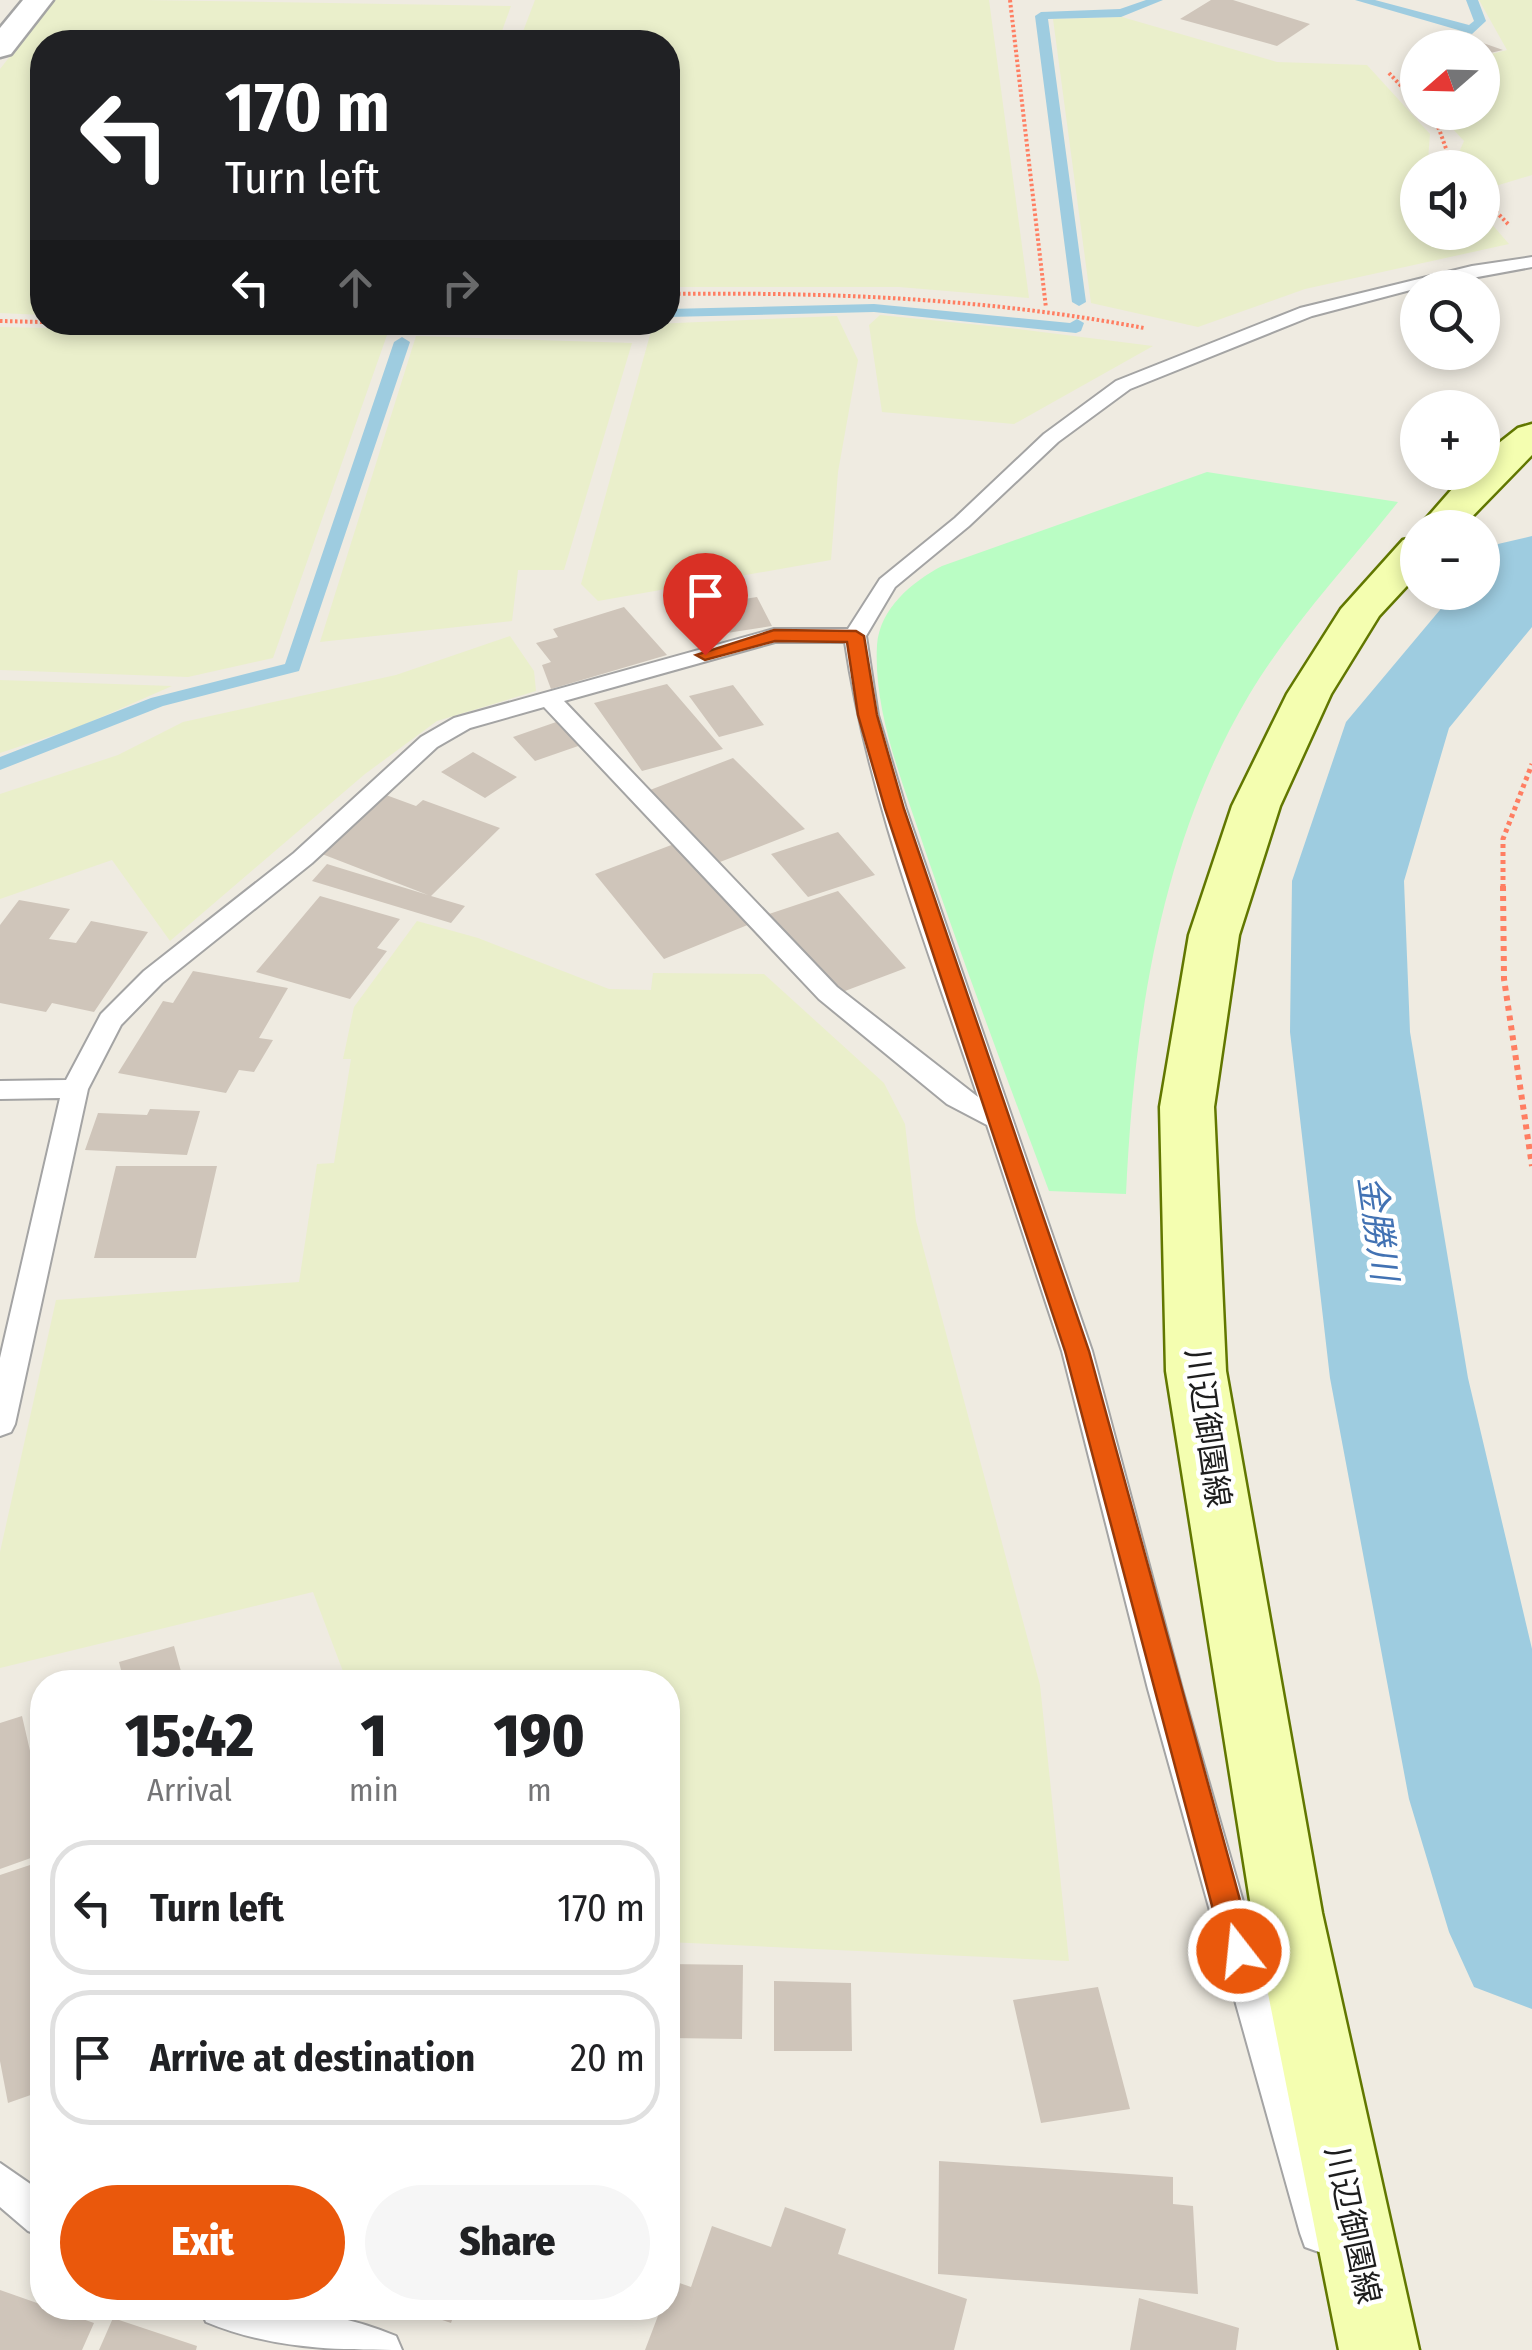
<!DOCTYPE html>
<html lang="en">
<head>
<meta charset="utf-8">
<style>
	:root { --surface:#fff; --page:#f6f6f6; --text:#202124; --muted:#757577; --line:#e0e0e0; --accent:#ea580c }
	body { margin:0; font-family:"Fira Sans Condensed","Noto Sans JP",sans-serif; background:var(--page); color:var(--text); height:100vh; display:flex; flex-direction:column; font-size:38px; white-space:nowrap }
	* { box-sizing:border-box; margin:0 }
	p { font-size:32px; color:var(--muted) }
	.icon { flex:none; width:55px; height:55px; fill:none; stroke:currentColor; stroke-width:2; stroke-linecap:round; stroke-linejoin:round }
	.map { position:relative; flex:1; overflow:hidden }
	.drawer { position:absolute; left:30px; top:1670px; width:650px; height:650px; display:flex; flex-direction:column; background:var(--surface); border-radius:40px; box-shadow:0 5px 15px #0003 }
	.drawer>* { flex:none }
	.banner { position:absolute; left:30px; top:30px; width:650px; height:305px; border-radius:40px; box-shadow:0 5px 15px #0003; background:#202124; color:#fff; overflow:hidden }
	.needle { width:65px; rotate:250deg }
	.buttons { position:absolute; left:1400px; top:30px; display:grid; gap:20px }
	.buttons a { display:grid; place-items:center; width:100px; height:100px; border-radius:50%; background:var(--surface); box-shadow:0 5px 15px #0003; font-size:50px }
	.pin { position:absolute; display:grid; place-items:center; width:85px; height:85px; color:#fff; margin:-102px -42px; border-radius:50% 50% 50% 0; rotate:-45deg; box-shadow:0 0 10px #0007 }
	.pin .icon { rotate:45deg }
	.me { position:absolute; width:110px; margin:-55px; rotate:344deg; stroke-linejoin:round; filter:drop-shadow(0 0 8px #0008) }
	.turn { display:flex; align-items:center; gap:35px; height:210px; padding:0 30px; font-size:45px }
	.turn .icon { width:130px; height:130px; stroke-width:2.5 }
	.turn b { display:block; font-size:70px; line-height:85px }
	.lanes { display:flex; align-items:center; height:95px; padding:0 30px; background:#0003; justify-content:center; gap:50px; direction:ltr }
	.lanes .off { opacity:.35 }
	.eta { display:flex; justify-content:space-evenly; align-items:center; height:170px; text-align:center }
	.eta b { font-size:60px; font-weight:800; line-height:70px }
	.button { display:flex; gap:20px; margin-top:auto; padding:20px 30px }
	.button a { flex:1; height:115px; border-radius:60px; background:var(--accent); color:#fff; font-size:40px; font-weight:800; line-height:115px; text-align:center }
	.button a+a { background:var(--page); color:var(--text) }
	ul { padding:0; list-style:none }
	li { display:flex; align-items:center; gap:30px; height:135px; margin:0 20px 15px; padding:0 10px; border:5px solid var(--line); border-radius:40px }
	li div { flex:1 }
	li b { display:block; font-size:38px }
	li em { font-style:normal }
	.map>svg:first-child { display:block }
	.farmland { fill:#eaefcb }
	.park { fill:#bafdc4 }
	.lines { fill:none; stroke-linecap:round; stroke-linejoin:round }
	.stream { fill:#9ecce0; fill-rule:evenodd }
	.river { fill:#9ecce0; fill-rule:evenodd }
	.building { fill:#cfc5ba }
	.service-casing { stroke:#a4a4a4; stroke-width:4 }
	.minor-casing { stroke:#a4a4a4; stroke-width:5 }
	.secondary-casing { stroke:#617700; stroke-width:5 }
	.path-far2 { stroke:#ff7e62; stroke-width:4; stroke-dasharray:2.5 2.5; stroke-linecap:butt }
	.path-far1 { stroke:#ff7e62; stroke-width:5; stroke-dasharray:4 4; stroke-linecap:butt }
	.path { stroke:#ff7e62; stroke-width:6; stroke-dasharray:5 5; stroke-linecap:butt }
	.service { fill:#fff; fill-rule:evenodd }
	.minor { fill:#fff; fill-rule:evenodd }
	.secondary { fill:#f4feb0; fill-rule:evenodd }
	.route { fill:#ea580c; stroke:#983908; stroke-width:2.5 }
	.labels { text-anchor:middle; stroke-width:9; stroke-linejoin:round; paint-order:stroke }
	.street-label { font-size:32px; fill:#1d1d1d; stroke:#fff }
	.water-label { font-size:35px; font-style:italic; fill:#4272b3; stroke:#fff }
</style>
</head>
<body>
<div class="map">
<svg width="1532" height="2350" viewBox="0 0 1532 2350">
	<rect width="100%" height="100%" fill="#efebe1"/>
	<path class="farmland" d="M54 0H144L511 6 498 42H42V315L0 313V69Z
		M535 0H989L1029 298 899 287H668V42H519Z
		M1479 0H1532V175L1489 188 1483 182 1482 168 1466 167 1457 157 1464 141 1438 113 1482 112 1483 56 1507 50Z
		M1122 17 1277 62 1367 65 1430 134 1428 160 1436 167 1418 168V232H1482L1483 214 1509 244 1305 289 1198 327 1091 303 1053 19Z
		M880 315 1010 328 1153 346 1014 424 882 412 869 325Z
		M837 316 858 360 838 472 831 560 598 601 581 584 653 324Z
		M0 327 387 335 273 658 188 677 0 670Z
		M416 336 632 343 564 570H518L512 621 320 642Z
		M510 636 534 671 536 691 437 721 365 774 170 941 112 860 0 899V794L118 755 183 722 396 675Z
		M0 680 172 686 81 726 0 753Z
		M417 921 478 938 609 989 651 990 653 973 764 974 884 1083 905 1124 916 1221 1040 1685 1069 1961 668 1942V1682H347L313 1592 0 1668V1552L56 1300 299 1282 317 1164 334 1163 351 1059H343L354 1007Z"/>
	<path class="park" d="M1207 472 1398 502C1347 566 1291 625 1249 695 1160 844 1134 1024 1126 1194L1049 1191C1007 1079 965 967 926 853 905 788 873 714 877 645 880 608 912 582 942 566Z"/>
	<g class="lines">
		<path class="stream" d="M1146 0H1163L1121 17 1048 19 1086 302 1079 306 1072 302 1035 16 1041 12 1120 9Z
			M1355 0H1375L1469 25 1474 21 1466 0H1478L1486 21 1472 34Z
			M874 304 1070 323 1077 319 1084 323 1081 331 1076 333 874 312 668 317V309Z
			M402 337 410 342 299 671 163 706 0 770V757L151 698 285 664 394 342Z"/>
		<path class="river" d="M1532 536V627L1449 728 1404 881 1410 1032 1468 1378 1532 1649V2009L1474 1987 1449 1932 1409 1799 1330 1378 1290 1032 1292 881 1346 722 1455 592H1482V562L1498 544Z"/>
	</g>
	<path class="building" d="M1211 0H1233L1310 24 1277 46 1180 19Z
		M1466 37 1503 50 1482 55V48H1426Z
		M757 597 772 626 701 637 687 608Z
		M624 607 667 655 551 689 542 665 551 662 536 643 558 637 553 629Z
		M667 684 723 749 642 771 594 703Z
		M733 685 764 725 719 737 689 696Z
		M562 720 584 744 535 761 513 737Z
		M473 752 517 777 485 798 441 772Z
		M733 758 805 829 720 862 650 790Z
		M386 795 416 806 423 800 500 828 431 896 465 906 451 923 312 881 327 864 428 895 322 854Z
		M838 832 875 875 808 897 771 854Z
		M674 844 750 924 664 959 595 874Z
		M838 891 906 968 837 994 769 914Z
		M320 896 400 919 377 948 387 951 350 999 256 972Z
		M19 900 70 909 49 939 76 943 91 921 148 932 94 1012 52 1003 46 1012 0 1003V925Z
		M193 971 288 988 259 1038 273 1040 254 1072 239 1070 226 1093 118 1073 163 1001 173 1003Z
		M150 1109 200 1111 187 1155 85 1150 98 1113 147 1115Z
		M116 1166H217L196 1258H94Z
		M174 1646 184 1682H124L119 1662Z
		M22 1716 42 1803V1854L0 1869V1723Z
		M42 1861V2091L8 2103 0 2061V1875Z
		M668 1964 743 1965 742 2039 668 2038Z
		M774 1981 851 1983 852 2051H774Z
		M1098 1987 1130 2109 1041 2123 1013 2000Z
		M939 2161 1173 2177V2204L1193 2206 1198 2294 938 2274Z
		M785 2207 846 2229 838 2254 967 2299 954 2350H645L661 2308H668L671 2280 691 2287 712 2226 771 2247Z
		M0 2290 94 2323 82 2350H0Z
		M1139 2298 1239 2328 1236 2350H1130Z
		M407 2308H456L451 2323Z
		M113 2318 197 2346 196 2350H99Z"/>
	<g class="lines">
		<g class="service-casing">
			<path id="service" d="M1532 257V267L1418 288 1312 316 1130 389 1058 442 969 526 895 587 866 636 878 715 906 809 1092 1351 1182 1689 1338 2233 1333 2247 1319 2252 1305 2247 1300 2233 1148 1689 1062 1351 987 1125 947 1104 819 999 544 707 470 728 437 747 312 863 162 983 121 1025 88 1089 15 1424 11 1432 0 1436V1358L60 1098 0 1099V1081L66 1080 101 1014 144 971 294 853 421 737 454 718 774 629H848L880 579 955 518 1044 434 1116 381 1300 308 1472 266ZM775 642H845C868 798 928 948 978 1097L837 987 564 701Z
				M0 2163 42 2192V2236L28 2231 0 2207Z
				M200 2308C266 2304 334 2310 396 2336L402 2350C332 2350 272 2349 206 2322Z"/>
		</g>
		<g class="minor-casing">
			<path id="minor" d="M23 0H53L11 54 0 57V28Z"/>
		</g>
		<g class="secondary-casing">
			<path id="secondary" d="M1532 424V455L1461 528H1418L1467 472H1482L1485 454 1518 428Z
				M1418 537V574L1379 616 1331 694 1280 806 1239 935 1214 1107 1226 1371 1322 1913 1419 2350H1339L1252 1913 1166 1371 1160 1107 1189 935 1232 806 1287 694 1341 609 1403 540Z"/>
		</g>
		<path class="path-far2" d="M1010 0 1046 308
			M1389 73 1418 104
			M1425 112 1439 129 1453 168
			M1482 197 1508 224
			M668 294C829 292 986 298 1144 328
			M0 321 42 322
			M85 322 619 332 626 322"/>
		<path class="path-far1" d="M1503 888V839L1532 764"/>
		<path class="path" d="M1503 886 1504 979 1532 1166"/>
		<use href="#service" class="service"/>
		<use href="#minor" class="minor"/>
		<use href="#secondary" class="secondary"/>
	</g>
	<path class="route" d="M774 630 856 631 864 636 877 715 904 809 1089 1351 1254 1951 1249 1961 1239 1965 1228 1961 1224 1951 1065 1351 885 809 858 715 847 642 775 641 705 660 696 655Z"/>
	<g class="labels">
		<g class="street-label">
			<text transform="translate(1208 1428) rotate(82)" y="11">川辺御園線</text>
			<text transform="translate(1353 2225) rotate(78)" y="11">川辺御園線</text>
		</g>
		<g class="water-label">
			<text transform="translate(1378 1228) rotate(82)" y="12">金勝川</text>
		</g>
	</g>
</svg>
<div class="buttons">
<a><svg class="needle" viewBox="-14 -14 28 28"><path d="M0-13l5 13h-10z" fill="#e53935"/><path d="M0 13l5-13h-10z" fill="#757577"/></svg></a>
<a><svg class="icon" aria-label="sound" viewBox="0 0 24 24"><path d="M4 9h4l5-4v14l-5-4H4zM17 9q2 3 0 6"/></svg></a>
<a><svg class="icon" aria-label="search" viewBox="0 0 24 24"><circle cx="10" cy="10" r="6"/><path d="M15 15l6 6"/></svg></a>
<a>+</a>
<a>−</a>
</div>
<div class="pin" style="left:705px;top:655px;background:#d93025"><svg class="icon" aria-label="arrive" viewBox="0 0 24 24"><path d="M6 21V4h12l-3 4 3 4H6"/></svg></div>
<svg class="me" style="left:1239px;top:1951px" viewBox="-20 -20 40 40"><circle r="17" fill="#ea580c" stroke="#fff" stroke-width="3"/><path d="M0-11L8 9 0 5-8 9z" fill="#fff"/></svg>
<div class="banner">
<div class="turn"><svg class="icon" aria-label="left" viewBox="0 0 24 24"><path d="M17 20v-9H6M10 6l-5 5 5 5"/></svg><div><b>170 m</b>Turn left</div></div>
<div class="lanes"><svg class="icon" aria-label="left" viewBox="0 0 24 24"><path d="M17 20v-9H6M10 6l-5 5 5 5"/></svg><svg class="icon off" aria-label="ahead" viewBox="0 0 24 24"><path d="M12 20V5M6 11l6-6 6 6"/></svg><svg class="icon off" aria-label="right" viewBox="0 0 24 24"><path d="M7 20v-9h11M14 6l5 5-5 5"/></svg></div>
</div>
<section class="drawer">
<div class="eta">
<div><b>15:42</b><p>Arrival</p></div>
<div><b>1</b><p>min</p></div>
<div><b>190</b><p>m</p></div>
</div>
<ul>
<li><svg class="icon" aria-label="left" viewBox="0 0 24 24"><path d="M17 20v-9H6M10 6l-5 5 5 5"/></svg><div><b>Turn left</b></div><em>170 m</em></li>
<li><svg class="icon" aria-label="arrive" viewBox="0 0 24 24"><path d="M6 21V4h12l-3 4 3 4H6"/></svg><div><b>Arrive at destination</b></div><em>20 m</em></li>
</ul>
<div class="button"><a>Exit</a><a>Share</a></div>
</section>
</div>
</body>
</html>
